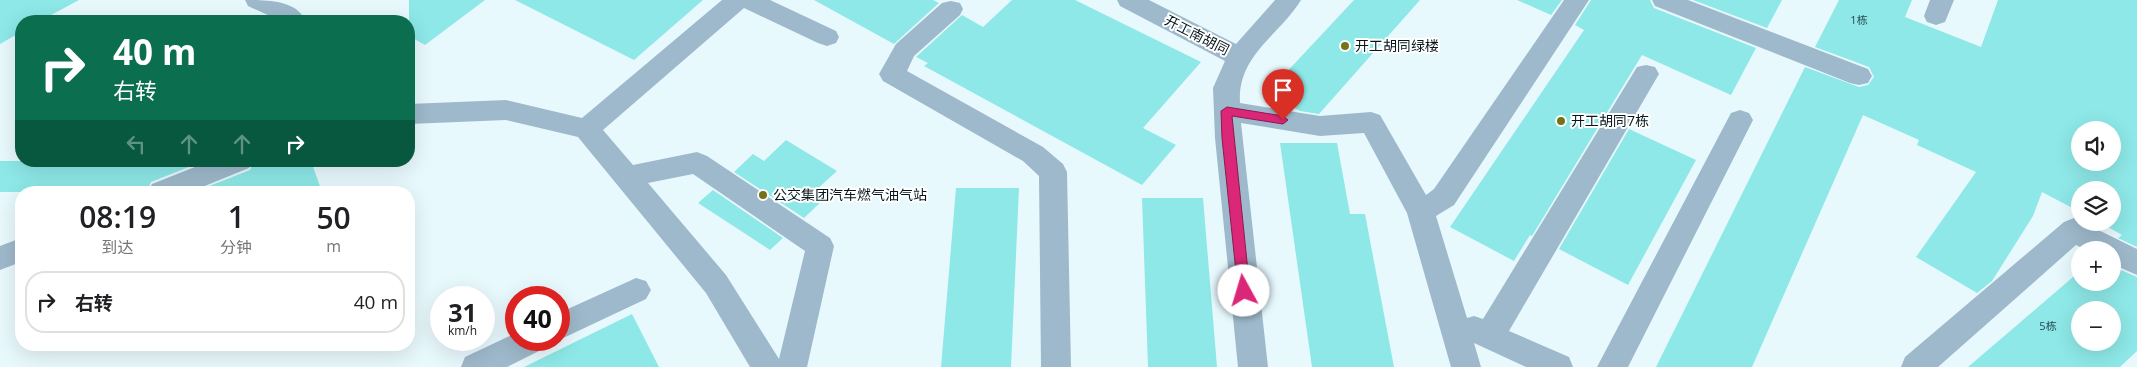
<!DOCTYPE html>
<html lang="zh">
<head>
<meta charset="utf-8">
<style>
	:root { --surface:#fff; --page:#f6f6f6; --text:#202124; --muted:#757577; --line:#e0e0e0 }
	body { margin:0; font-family:"Open Sans","Noto Sans SC",sans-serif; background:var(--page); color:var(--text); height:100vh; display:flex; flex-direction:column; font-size:19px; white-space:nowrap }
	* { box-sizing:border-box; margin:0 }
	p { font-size:16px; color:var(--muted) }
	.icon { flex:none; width:28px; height:28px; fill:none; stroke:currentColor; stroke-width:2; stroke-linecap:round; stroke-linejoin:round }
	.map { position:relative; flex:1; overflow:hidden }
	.side { position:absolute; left:15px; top:186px; width:400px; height:165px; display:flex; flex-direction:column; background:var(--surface); border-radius:20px; box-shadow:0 5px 20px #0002 }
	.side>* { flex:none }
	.banner { position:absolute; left:15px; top:15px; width:400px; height:152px; border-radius:20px; box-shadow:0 5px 20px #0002; background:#0b6e4f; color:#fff; overflow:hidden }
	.fabs { position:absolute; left:2071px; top:121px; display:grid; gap:10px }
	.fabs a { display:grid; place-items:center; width:50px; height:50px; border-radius:50%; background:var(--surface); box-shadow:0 5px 20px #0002; font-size:25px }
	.speed { position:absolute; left:430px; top:286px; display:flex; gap:10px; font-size:25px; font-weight:700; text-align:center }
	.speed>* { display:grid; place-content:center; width:65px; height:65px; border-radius:50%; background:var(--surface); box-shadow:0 5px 20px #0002; line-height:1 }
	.speed small { font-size:12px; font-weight:400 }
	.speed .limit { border:8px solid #d22; background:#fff; color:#111 }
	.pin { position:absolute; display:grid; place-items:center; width:42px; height:42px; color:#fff; margin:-51px -21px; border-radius:50% 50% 50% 0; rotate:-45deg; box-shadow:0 0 5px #0007 }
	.pin .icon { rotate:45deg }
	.me { position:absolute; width:55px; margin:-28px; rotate:354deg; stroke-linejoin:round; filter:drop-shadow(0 0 4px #0008) }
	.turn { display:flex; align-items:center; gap:18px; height:105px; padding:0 15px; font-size:22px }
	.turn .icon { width:65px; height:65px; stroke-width:2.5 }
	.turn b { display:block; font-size:35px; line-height:42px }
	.lanes { display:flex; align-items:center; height:48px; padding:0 15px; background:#0003; justify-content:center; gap:25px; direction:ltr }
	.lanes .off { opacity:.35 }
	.eta { display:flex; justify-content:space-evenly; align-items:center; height:85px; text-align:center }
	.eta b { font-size:30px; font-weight:600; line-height:35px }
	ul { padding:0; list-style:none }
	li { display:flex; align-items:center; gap:15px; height:62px; margin:0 10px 8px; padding:0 5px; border:2px solid var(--line); border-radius:20px }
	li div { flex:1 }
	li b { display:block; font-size:19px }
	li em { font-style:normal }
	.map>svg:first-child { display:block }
	.building { fill:#8de8e7; fill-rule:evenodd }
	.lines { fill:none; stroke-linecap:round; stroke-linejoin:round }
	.minor { fill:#9eb9cb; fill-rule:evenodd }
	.route { fill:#db2777; stroke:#8e194d }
	.poi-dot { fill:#757317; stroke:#fff; stroke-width:2 }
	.labels { text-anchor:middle; stroke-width:4; stroke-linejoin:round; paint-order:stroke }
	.number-label { font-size:11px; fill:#284b4f }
	.street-label { font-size:14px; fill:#07171c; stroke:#fff }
	.poi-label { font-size:14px; fill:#07171c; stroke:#fff; text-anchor:start }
</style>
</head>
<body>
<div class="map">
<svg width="2137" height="367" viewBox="0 0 2137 367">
	<rect width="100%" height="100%" fill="#e8f9fe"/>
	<path class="building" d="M0 0H79L40 21H21V32L0 44Z
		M409 0H485L425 45 409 36Z
		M515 0H703L634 60Z
		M814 0H933L939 3 894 44Z
		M1012 0H1075L1201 62 1143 128 1176 145 1142 185 924 66 928 63 916 57 962 15 983 27Z
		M1354 0H1420L1319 114 1300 111 1267 93Z
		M1517 0H1562L1551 15Z
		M1591 0H1650L1654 8 1756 48 1731 95 1642 55 1532 236 1530 235 1514 261 1450 227 1584 30 1575 25Z
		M1693 0H1782L1767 28Z
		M1839 0H1912L1905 17 1981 47 1998 0H2137V247L2118 238 2122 235 2099 222H2112V190H2080V212L2042 192 2033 216 1992 281 1977 293 1916 257 1976 172 1917 145 1919 140 1863 115 1752 367H1656L1805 67 1859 87 1868 85 1874 77 1869 67 1815 47ZM2080 130H2112V162H2080Z
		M1629 129 1696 160 1628 285 1559 249Z
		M786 140 837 171 814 192 824 199 804 218 734 172 753 154 764 161Z
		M1280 143H1337L1350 214H1365L1394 367H1312Z
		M0 161H204L151 182 146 192H0Z
		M254 161H311L322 192H194L250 170Z
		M956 188H1019L1011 367H941Z
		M713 190 783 238 770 250 698 203Z
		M1142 198H1203L1217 367H1148Z
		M2112 266 2137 277V351L2120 367H1968L2080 271V282H2112ZM2080 310H2112V342H2080Z
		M632 314 659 367H524Z"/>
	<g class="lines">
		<path class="minor" d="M245 0C264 0 291 0 302 15L299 21H281L248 6Z
			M722 0H770L836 31 839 37 836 43 827 46 818 43 744 8 603 130 633 165 697 152 707 156 830 238 834 246 807 367H750L706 293 578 137 506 120 409 124V104L506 100 582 118ZM693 174 805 251 779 359 726 275 648 183Z
			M1117 0H1149L1236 44 1275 0H1301C1279 36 1237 55 1240 103L1320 116 1371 112 1380 115 1426 195 1434 189 1564 0H1589L1454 205 1436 216 1467 318 1474 316 1483 319 1637 67 1646 65 1655 67 1659 74 1509 331 1569 357 1573 367H1526L1474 343 1481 367H1451L1407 213 1364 133 1320 136 1241 123 1268 367H1238L1215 138 1213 88 1225 61 1120 6Z
			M1652 0H1688L1868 69 1872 76 1868 83 1859 85 1850 83 1655 6Z
			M1930 0H1954L1945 22 1936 25 1927 22 1924 16Z
			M951 1 960 3 963 9 960 15 914 56 907 71 1043 147 1063 164 1067 172 1071 367H1041L1039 176 1023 161 883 81 879 74 896 44 942 3Z
			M1740 110 1749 113 1753 120 1628 367H1597L1731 113Z
			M210 161H252L249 168 190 192H148L152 184Z
			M2074 218 2137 249V275L2112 264V250H2086L2076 245 1938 367H1901L1905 357 2064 222Z
			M21 238V262L0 270V246Z
			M636 278 646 281 651 290 646 299 559 340V313Z
			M516 333V340H547L543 349 507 367H461L465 357Z"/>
	</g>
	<path class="route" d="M1227 107 1283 116 1288 120 1283 124 1232 116 1250 291 1249 294 1244 296 1240 294 1238 291 1222 138 1221 111Z"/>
	<g class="poi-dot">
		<circle cx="1345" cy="46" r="5"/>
		<circle cx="1561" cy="121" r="5"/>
		<circle cx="763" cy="195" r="5"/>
	</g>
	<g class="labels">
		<g class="number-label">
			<text x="1859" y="24">1栋</text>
			<text x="2048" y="330">5栋</text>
		</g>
		<g class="street-label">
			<text transform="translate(1197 35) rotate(27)" y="5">开工南胡同</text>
		</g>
		<g class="poi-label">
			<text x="1355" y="51">开工胡同绿楼</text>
			<text x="1571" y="126">开工胡同7栋</text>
			<text x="773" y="200">公交集团汽车燃气油气站</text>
		</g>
	</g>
</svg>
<div class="fabs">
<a><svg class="icon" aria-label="sound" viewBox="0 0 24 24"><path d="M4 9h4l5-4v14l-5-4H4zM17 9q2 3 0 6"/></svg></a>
<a><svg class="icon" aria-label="layers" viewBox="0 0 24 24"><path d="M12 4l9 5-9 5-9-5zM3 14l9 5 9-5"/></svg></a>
<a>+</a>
<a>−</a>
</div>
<div class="speed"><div>31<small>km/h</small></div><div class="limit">40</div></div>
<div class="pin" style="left:1283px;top:120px;background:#d93025"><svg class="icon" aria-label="arrive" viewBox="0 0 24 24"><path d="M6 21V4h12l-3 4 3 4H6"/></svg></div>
<svg class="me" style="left:1244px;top:291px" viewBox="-20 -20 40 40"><circle r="19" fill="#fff"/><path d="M0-13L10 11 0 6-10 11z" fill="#db2777"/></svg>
<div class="banner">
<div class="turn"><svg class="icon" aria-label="right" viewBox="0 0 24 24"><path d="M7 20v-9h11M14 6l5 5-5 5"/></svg><div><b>40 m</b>右转</div></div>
<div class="lanes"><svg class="icon off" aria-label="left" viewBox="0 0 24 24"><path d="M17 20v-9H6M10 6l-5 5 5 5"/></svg><svg class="icon off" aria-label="ahead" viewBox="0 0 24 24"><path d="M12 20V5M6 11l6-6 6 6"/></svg><svg class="icon off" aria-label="ahead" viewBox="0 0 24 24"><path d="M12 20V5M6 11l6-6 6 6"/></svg><svg class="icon" aria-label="right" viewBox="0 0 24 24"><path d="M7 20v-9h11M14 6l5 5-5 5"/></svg></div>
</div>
<section class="side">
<div class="eta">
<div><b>08:19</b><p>到达</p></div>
<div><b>1</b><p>分钟</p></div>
<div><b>50</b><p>m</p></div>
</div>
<ul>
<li><svg class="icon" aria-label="right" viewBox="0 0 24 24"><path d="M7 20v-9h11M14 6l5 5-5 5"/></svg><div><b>右转</b></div><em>40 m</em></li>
</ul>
</section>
</div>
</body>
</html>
